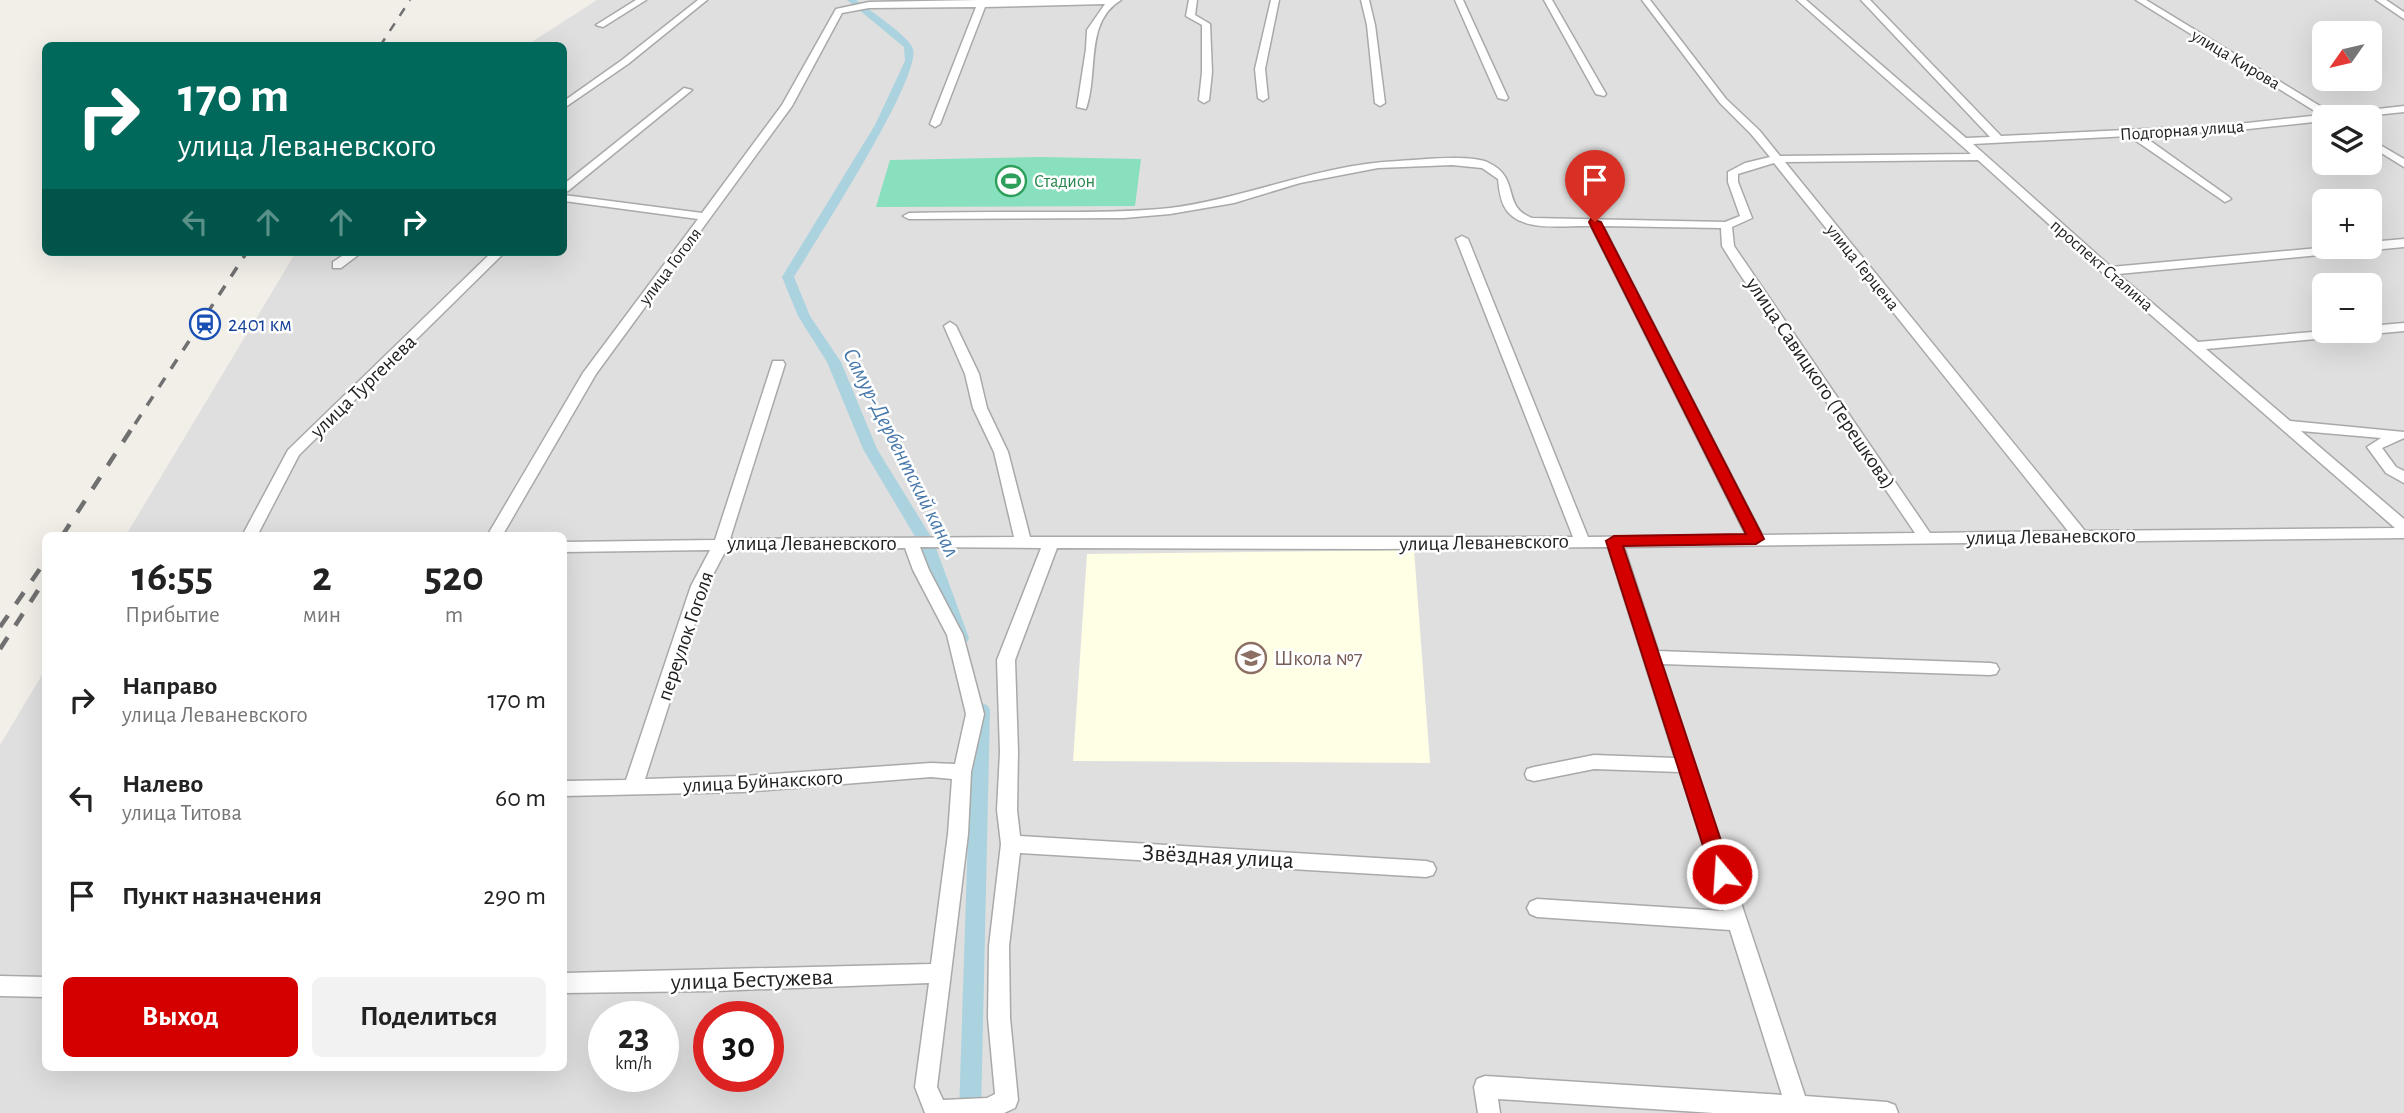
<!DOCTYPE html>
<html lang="ru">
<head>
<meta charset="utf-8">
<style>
	:root { --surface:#fff; --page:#f2f2f2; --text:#222; --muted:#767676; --accent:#d40000 }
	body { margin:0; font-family:"Alegreya Sans",sans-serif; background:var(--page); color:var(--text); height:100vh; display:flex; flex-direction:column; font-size:26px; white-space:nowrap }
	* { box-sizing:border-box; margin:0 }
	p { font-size:23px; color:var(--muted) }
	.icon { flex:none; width:38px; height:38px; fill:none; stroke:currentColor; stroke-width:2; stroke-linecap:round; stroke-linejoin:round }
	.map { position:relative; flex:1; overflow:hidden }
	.drawer { position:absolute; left:42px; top:532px; width:525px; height:539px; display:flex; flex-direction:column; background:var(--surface); border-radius:10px; box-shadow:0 7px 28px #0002 }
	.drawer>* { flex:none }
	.top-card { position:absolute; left:42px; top:42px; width:525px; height:214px; border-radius:10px; box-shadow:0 7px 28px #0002; background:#00695c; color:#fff; overflow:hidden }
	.needle { width:46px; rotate:236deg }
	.fabs { position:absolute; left:2312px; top:21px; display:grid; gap:14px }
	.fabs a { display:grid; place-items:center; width:70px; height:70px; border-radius:10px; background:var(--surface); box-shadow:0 7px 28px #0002; font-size:35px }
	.speed { position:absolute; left:588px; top:1001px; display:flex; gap:14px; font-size:35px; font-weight:700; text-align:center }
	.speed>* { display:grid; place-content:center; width:91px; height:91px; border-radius:50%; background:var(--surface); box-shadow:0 7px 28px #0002; line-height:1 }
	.speed small { font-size:18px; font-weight:400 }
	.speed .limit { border:10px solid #d22; background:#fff; color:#111 }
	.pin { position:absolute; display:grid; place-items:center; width:60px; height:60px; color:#fff; margin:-72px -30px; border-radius:50% 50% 50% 0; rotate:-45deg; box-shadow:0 0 7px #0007 }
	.pin .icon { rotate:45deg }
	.me { position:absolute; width:77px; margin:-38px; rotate:342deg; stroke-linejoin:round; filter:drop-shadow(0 0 5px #0008) }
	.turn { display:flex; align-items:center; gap:24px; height:147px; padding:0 21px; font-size:32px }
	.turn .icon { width:91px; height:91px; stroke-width:2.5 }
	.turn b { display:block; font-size:49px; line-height:60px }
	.lanes { display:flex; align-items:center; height:66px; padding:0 21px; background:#0003; justify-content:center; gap:35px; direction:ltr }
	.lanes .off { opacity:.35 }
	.eta { display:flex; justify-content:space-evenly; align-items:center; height:119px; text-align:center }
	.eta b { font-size:42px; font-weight:600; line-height:49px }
	.action { display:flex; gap:14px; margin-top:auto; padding:14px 21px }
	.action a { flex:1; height:80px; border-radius:10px; background:var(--accent); color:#fff; font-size:28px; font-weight:600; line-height:80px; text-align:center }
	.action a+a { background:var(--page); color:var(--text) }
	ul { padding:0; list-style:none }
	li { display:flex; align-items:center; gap:21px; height:98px; padding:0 21px }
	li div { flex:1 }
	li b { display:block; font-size:26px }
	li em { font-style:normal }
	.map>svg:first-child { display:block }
	.residential { fill:#e0dfdf; fill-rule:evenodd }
	.education { fill:#ffffe5 }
	.pitch { fill:#88e0be }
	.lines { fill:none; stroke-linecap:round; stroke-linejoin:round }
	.canal { fill:#aad3df; fill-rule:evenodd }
	.minor-casing { stroke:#a9a9a9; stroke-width:3 }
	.minor { fill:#fff; fill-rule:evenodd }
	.rail-far2 { stroke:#707070; stroke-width:2.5; stroke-dasharray:9 9; stroke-linecap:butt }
	.rail-far1 { stroke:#707070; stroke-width:3.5; stroke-dasharray:11 11; stroke-linecap:butt }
	.rail { stroke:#707070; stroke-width:4.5; stroke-dasharray:14 14; stroke-linecap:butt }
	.route { fill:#d40000; stroke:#8a0000; stroke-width:2 }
	.labels { text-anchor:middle; stroke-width:5; stroke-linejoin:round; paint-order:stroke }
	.far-street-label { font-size:18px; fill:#222; stroke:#fff }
	.far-leisure-label { font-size:18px; fill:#27864d; stroke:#fff; text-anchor:start }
	.transit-label { font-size:21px; fill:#164399; stroke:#fff; text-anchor:start }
	.street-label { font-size:21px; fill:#222; stroke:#fff }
	.education-label { font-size:21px; fill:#785e54; stroke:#fff; text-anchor:start }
	.water-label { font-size:23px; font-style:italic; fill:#4a7aab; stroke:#fff }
	.near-street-label { font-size:24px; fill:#222; stroke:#fff }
</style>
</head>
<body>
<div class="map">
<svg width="2404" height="1113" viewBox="0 0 2404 1113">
	<rect width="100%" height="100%" fill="#f2efe9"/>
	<path class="residential" d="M597 0H2404V1113H0V745L45 670 46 1068H564V536L126 535 296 252H564V46L527 45ZM2324 33H2370V79H2324ZM2324 117H2370V163H2324ZM2324 201H2370V247H2324ZM2324 285H2370V331H2324ZM604 1017H663V1076H604ZM709 1017H768V1076H709Z"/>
	<path class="education" d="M1414 550 1430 763 1073 761 1087 554Z"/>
	<path class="pitch" d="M1040 157 1141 159 1135 206 876 207 890 160Z"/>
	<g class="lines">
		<path class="canal" d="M847 0H856C868 9 910 37 913 49 921 79 815 242 794 277L810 316 841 362 877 449 933 540 969 638 967 642H955L953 638 917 540 863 449 827 362 798 316 782 277 875 125 905 61 904 47Z
			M981 703 987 705 990 710 981 1113H959L972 710 975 705Z"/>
		<g class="minor-casing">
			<path id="minor" d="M636 0H646L603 27 596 25Z
				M698 0H707L628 64 564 108V101L622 60Z
				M979 0H1121C1084 22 1099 73 1086 109L1077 107 1086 49 1087 30 1105 4 985 7 940 124 935 127 930 124 976 7 869 8 842 13 792 106 596 374 502 536H487L583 373 698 219 564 201V195L702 213 782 105 836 9 869 2Z
				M1189 0H1197L1195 15 1210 24 1212 72 1209 100 1204 103 1199 100 1202 72V25L1186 16Z
				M1271 0H1279L1265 69 1268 98 1263 101 1258 98 1255 69Z
				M1361 0H1369L1375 25 1385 103 1380 106 1375 103 1367 25Z
				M1455 0H1463L1508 98 1506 100 1498 98Z
				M1544 0H1552L1606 94 1604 96 1596 94Z
				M1642 0H1650L1726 99 1759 130 1780 156 1971 154 1797 0H1806L1966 138 1990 137 1861 0H1870L2001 136 2229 125 2321 115 2136 0H2146L2333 114 2404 106V112L2356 117H2324V121L2229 131 2142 135 2229 197 2231 199 2225 202 2129 136 1973 144 2111 267 2330 247H2370V242L2404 239V247L2118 274 2198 342 2324 331H2370V326L2404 323V331L2206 349 2290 421 2404 432V438L2382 448 2396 467 2404 471V483L2386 473 2367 447 2381 438 2301 431 2404 519V538L1624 547 1658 651 1990 663 1996 664 1999 669 1996 674 1990 675 1662 664 1805 1096 1887 1102 1895 1105 1898 1113H1714L1498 1099 1500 1113H1478L1474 1087 1477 1079 1485 1076 1782 1095 1730 930 1537 917 1530 914 1527 908 1530 902 1537 899 1724 911 1680 772 1594 769 1534 781 1527 779 1525 774 1527 769 1534 767 1594 755 1675 758 1608 547 1378 549 1057 548 1015 660 1018 752 1017 810 1020 836 1426 861 1433 863 1436 869 1433 875 1426 877 1020 853 1009 946 1010 1018 1018 1100 1015 1108 1004 1113H925L915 1087 929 983 713 991 564 993V973L931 964 948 834 952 779 931 777 743 792 564 796V781L626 780 691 586 710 550 564 552V542L715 540 773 361H783L785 364 730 539 1014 537 994 452 973 408 965 374 944 326 950 322 956 326 979 374 987 408 1008 452 1030 537H1573L1456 239 1462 236 1468 239 1588 537 1746 535 1591 226C1566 225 1518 234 1504 206 1500 198 1499 188 1498 179L1482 168 1452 165 1378 168 1300 183 1234 203 1170 214 1124 218 909 219 903 216 909 213C959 212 1008 212 1058 212 1095 212 1133 212 1170 208 1248 198 1320 164 1399 161 1420 160 1471 154 1489 163 1521 178 1501 207 1532 218L1725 222 1740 216 1728 182V172L1745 163 1770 157 1751 134 1720 103ZM1978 160 2104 274 2395 528 2085 531 1785 162ZM1774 163 2068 531 1930 533 1734 246 1732 227 1752 218 1738 182V174ZM1603 226 1721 228 1722 246 1737 270 1915 533 1762 535ZM920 547 1041 548 997 660 1000 752 997 810 1001 844 989 946 988 1018 995 1094 987 1098 943 1100 937 1087 968 834 971 772 984 714 963 635 929 570ZM905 548 913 570 947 635 966 714 955 764 931 763 743 776 645 779 707 586 726 550Z
				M2376 0H2386L2404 12V19Z
				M684 88 692 90 568 191 564 192V184Z
				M2370 139 2404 159V167L2370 146Z
				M348 252H362L341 268H333V262Z
				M492 252H505L299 455 257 536H242L288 450Z
				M0 976 46 977V997L0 996Z"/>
		</g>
		<use href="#minor" class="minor"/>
		<path class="rail-far2" d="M380 46 410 0"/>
		<path class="rail-far1" d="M135 424 247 252"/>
		<path class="rail" d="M62 536 136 422
			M0 627 46 560
			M0 649 46 578"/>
	</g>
	<path class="route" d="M1591 219 1601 222 1764 539 1756 544 1623 546 1732 874 1729 880 1722 883 1715 880 1712 874 1606 541 1614 536 1746 534 1589 222Z"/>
	<defs>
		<g id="stadium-ring" transform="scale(1.575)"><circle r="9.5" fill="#fff" stroke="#2e9e5b" stroke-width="1.5"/><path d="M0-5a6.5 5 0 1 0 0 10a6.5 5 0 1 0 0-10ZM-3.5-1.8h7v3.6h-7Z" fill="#2e9e5b"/></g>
		<g id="station-ring" transform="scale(1.575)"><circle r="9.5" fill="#fff" stroke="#1a4fb4" stroke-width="1.5"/><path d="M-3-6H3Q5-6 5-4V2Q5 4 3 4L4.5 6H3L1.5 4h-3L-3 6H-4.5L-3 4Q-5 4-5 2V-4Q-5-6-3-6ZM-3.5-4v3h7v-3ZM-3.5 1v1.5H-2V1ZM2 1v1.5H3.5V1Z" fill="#1a4fb4"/></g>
		<g id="school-ring" transform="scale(1.575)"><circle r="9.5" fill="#fff" stroke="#8d6e63" stroke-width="1.5"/><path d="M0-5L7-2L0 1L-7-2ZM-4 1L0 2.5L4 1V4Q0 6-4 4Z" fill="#8d6e63"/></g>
	</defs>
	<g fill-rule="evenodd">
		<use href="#stadium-ring" x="1011" y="181"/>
		<use href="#station-ring" x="205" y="324"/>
		<use href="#school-ring" x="1251" y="658"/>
	</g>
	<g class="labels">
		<g class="far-street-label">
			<text transform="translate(2236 59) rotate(31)" y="6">улица Кирова</text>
			<text transform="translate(2182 130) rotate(-4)" y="6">Подгорная улица</text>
			<text transform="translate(2102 265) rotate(41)" y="6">проспект Сталина</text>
			<text transform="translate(670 266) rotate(-53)" y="6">улица Гоголя</text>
			<text transform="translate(1863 267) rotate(51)" y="6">улица Герцена</text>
		</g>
		<g class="far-leisure-label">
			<text x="1034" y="187">Стадион</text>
		</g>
		<g class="transit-label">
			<text x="228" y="331">2401 км</text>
		</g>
		<g class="street-label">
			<text transform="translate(1821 383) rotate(56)" y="7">улица Савицкого (Терешкова)</text>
			<text transform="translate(363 386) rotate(-44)" y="7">улица Тургенева</text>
			<text transform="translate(2051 536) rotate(-1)" y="7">улица Леваневского</text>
			<text transform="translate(1484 542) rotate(-1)" y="7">улица Леваневского</text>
			<text x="812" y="550">улица Леваневского</text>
			<text transform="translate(685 636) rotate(-71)" y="7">переулок Гоголя</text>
			<text transform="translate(763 781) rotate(-3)" y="7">улица Буйнакского</text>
		</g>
		<g class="education-label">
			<text x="1274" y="665">Школа №7</text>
		</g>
		<g class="water-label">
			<text transform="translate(902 452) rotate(63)" y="8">Самур-Дербентский канал</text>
		</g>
		<g class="near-street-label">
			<text transform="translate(1218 856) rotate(3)" y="8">Звёздная улица</text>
			<text transform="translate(752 979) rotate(-2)" y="8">улица Бестужева</text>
		</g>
	</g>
</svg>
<div class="fabs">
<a><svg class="needle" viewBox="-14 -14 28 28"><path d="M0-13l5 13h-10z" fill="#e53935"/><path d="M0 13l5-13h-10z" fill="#767676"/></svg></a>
<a><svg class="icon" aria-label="layers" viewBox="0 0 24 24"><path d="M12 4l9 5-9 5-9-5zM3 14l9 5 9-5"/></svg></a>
<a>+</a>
<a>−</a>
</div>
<div class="speed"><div>23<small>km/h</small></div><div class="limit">30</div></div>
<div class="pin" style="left:1595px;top:222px;background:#d93025"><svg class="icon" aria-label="arrive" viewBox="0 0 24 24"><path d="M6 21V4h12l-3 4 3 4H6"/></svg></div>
<svg class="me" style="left:1722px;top:874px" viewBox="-20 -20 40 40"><circle r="17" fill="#d40000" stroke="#fff" stroke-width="3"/><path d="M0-11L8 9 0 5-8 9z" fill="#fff"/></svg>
<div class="top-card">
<div class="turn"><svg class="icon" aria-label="right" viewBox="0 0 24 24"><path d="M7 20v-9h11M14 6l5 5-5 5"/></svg><div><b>170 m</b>улица Леваневского</div></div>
<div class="lanes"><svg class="icon off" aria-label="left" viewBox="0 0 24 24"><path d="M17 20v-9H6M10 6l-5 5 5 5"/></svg><svg class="icon off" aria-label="ahead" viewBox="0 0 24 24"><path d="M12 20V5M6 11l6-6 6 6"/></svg><svg class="icon off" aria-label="ahead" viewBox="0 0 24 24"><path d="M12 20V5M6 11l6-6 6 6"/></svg><svg class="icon" aria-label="right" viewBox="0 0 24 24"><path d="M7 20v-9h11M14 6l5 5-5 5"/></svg></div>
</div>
<section class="drawer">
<div class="eta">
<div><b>16:55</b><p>Прибытие</p></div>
<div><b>2</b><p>мин</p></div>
<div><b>520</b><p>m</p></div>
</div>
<ul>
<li><svg class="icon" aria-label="right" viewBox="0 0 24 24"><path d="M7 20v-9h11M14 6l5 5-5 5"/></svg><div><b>Направо</b><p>улица Леваневского</p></div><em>170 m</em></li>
<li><svg class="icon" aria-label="left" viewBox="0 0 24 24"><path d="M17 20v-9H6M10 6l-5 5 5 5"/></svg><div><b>Налево</b><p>улица Титова</p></div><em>60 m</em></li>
<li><svg class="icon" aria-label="arrive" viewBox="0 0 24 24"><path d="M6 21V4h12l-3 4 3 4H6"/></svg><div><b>Пункт назначения</b></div><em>290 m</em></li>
</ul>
<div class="action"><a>Выход</a><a>Поделиться</a></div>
</section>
</div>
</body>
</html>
